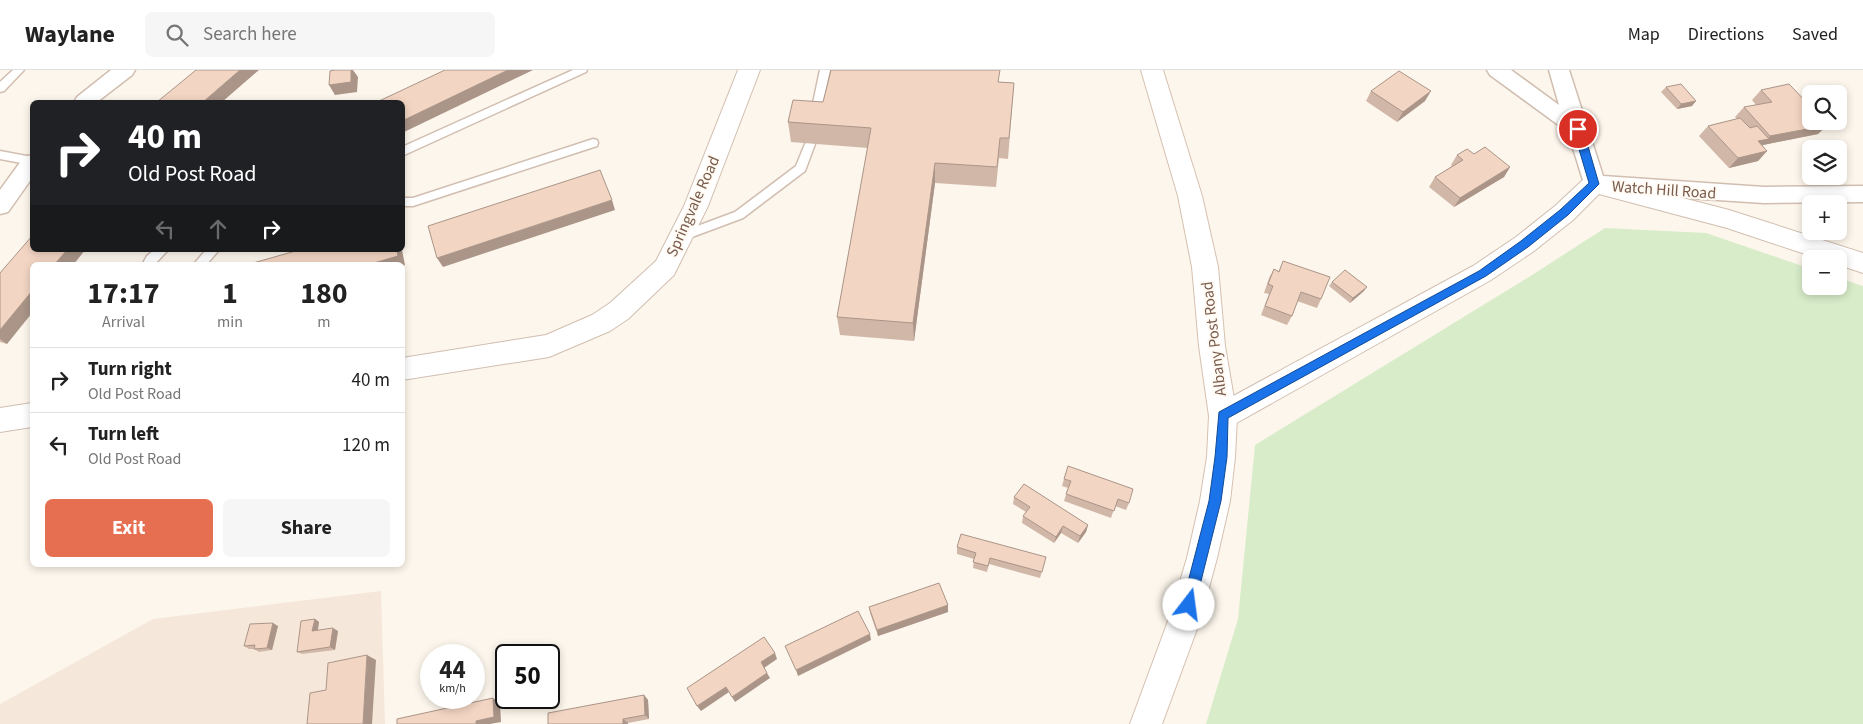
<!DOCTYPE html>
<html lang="en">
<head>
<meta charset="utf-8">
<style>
	:root { --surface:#fff; --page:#f6f6f6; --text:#222; --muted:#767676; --line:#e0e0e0; --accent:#e76f51 }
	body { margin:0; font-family:"Source Sans 3",sans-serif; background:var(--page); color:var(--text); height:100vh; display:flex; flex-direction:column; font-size:19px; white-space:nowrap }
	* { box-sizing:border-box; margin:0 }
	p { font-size:16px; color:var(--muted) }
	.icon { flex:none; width:28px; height:28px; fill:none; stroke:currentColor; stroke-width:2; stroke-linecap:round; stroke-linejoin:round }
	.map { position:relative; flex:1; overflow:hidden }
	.panel { position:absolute; left:30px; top:192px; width:375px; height:305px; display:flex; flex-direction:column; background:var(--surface); border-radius:8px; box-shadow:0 2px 8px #0003 }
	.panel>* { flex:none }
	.guide { position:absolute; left:30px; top:30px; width:375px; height:152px; border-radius:8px; box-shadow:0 2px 8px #0003; background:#202124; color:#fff; overflow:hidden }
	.buttons { position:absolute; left:1802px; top:15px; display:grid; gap:10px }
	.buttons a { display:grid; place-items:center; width:45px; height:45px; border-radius:8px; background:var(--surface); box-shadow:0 2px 8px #0003; font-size:25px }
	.speed { position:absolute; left:420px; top:574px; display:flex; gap:10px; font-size:25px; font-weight:700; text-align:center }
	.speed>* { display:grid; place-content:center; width:65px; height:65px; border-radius:50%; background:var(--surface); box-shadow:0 2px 8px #0003; line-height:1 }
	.speed small { font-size:12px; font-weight:400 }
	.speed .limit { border:2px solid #111; border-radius:8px; background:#fff; color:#111 }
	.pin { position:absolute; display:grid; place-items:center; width:42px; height:42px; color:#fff; margin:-21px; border:2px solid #fff; border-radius:50%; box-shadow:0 1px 5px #0007 }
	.me { position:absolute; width:55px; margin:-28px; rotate:15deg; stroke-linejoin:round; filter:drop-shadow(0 0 4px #0008) }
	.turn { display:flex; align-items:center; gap:18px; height:105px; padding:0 15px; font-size:22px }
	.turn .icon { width:65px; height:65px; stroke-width:2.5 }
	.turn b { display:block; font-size:35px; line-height:42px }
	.lanes { display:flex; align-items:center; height:48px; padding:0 15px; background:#0003; justify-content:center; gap:25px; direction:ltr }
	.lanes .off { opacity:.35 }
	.eta { display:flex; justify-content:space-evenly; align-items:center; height:85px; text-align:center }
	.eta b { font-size:30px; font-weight:700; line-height:35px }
	.primary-button { display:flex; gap:10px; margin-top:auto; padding:10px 15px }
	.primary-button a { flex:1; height:58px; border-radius:8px; background:var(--accent); color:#fff; font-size:20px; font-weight:700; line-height:58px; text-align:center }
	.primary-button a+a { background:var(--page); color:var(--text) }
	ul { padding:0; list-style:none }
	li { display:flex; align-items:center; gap:15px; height:65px; padding:0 15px; border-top:1px solid var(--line) }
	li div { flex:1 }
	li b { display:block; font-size:19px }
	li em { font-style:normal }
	header { display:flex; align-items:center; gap:30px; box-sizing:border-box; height:70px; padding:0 25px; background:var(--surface); border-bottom:1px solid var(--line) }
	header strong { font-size:24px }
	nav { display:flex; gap:28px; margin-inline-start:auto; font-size:18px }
	.search { width:350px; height:45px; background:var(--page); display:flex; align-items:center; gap:12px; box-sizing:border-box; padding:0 18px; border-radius:8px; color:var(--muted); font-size:19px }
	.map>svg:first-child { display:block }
	.residential { fill:#f5e8da }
	.green { fill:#d8ecc9 }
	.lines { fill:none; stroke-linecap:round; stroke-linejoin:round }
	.service-casing { stroke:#d1beb0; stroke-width:3 }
	.minor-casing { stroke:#d1beb0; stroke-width:3 }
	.tertiary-casing { stroke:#d1beb0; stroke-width:2 }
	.secondary-casing { stroke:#d6c0b0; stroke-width:2 }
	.service { fill:#fff; fill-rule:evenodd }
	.minor { fill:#fff; fill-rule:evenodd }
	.tertiary { fill:#fff; fill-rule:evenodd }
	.secondary { fill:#fff; fill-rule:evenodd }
	.wall { fill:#d1b7a8 }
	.shaded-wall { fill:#aa9588 }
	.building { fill:#f3d5c3; stroke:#aa9588 }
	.route { fill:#1a73e8; stroke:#114b97 }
	.labels { text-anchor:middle; stroke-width:4; stroke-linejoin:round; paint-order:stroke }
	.street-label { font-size:16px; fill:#7a5c4d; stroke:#fffaf3 }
</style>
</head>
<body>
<header>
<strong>Waylane</strong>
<div class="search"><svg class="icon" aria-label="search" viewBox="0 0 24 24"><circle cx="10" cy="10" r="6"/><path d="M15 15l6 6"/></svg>Search here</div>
<nav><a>Map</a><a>Directions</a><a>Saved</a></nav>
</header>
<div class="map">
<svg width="1863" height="654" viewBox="0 0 1863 654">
	<rect width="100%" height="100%" fill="#fdf6ec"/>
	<path class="residential" d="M381 521 385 654H0V634L153 549Z"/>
	<path class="green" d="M1605 158 1706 163 1811 199V216H1839V208L1863 216V654H1206L1238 549 1255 375 1529 207Z"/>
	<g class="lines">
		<g class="service-casing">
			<path id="service" d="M13 0H24L4 21 0 22V12Z
				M573 0H587L586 2 402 86V77Z
				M820 0H830L820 47 815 51 810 47Z
				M593 69 597 70 598 73 597 76 413 136H402V128H413Z
				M810 70 815 74 805 101 743 148 684 170H676L674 167 676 164 735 142 796 96 805 74Z
				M0 81 32 87V95L0 89Z
				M154 180H168L154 195H142L147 186Z
				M206 180H219L206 195H193Z"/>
		</g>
		<g class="minor-casing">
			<path id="minor" d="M111 0H135L132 5 97 32H74L77 27Z
				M1487 0H1511L1559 35 1549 0H1569L1603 106 1764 117 1863 116V132L1764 133 1594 122 1586 120 1568 62 1490 5Z
				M32 85V108L8 142 0 144V120L24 87Z"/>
		</g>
		<g class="tertiary-casing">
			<path id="tertiary" d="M738 0H760L708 136 674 205 628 249 610 261 549 287 402 310V288L546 265 592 245 610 233 656 191 684 136Z
				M1594 105 1729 140 1863 183V203L1839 195V189H1820L1727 158 1599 124 1573 150 1534 181 1491 210 1233 355 1223 358 1213 355 1209 346 1213 337 1473 196 1516 167 1555 136 1585 108Z
				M32 333V357L0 362V338Z"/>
		</g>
		<g class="secondary-casing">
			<path id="secondary" d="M1141 0H1163L1202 126 1218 197 1225 276 1237 346 1235 387 1230 431 1217 488 1200 551 1162 654H1130L1168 551 1187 488 1200 431 1207 387 1209 346 1199 276 1192 197 1178 126Z"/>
		</g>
		<use href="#service" class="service"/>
		<use href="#minor" class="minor"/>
		<use href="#tertiary" class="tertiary"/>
		<use href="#secondary" class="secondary"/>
	</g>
	<path class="wall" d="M999 12 1014 13 1008 89 999 88 996 117 935 113 914 271 840 265 837 247 868 78 791 72 788 52 823 32Z
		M1666 17 1692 36 1677 39 1661 22Z
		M1761 20 1818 64 1763 75 1762 76 1767 81 1758 91 1729 98 1699 66 1708 56 1737 49 1735 47 1744 37 1756 35 1752 30Z
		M1371 21 1425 31 1397 52 1366 31Z
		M1474 84 1510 97 1504 107 1454 137 1429 117 1435 107 1452 96 1451 95 1457 85Z
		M32 180H85L73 195H32L7 274 0 272V203Z
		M1283 191 1321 229 1317 238 1297 231 1292 246 1287 255 1261 245 1269 224 1264 223 1269 208 1274 199 1279 201Z
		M1332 212 1364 221 1350 233 1329 216Z
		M1064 409 1129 433 1126 440 1115 436 1111 448 1064 431 1068 418 1062 416Z
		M1014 427 1088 455 1086 462 1078 473 1061 463 1054 473 1022 453 1023 446 1026 442 1013 434Z
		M957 477 1046 487 1040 508 989 494 987 502 973 498 974 489 957 484Z
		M869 537 948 542 878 566 870 543Z
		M315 549 319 552 318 561H338L335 580 302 584 297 582Z
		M278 556 272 580 259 582 254 579H249L244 576Z
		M644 625 648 630 649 649 628 653 548 654Z"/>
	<path class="shaded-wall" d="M240 0H259L222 32H203Z
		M351 0H353L358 7 357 22 335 25 329 15Z
		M508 0H533L402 63V51Z
		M1431 21 1425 31 1397 52 1403 42Z
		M1696 31 1692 36 1677 39 1681 34Z
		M1828 55 1818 64 1763 75 1760 79 1758 71 1767 69 1770 66Z
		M1767 81 1758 91 1729 98 1738 88Z
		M935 93V113L914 271 913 253Z
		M1510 97 1504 107 1454 137 1460 128Z
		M612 130 615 140 443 197 437 188Z
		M67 180H85L73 195H54Z
		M397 180H402L405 195 402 196V195H367Z
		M1367 217 1364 221 1350 233 1353 228Z
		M32 221V243L7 274 0 269V260Z
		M1088 455 1086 462 1078 473 1080 466Z
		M1063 456 1061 463 1054 473 1056 467Z
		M948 535V542L878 566 877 560Z
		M315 549 319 552 317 564 312 561Z
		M273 553 278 556 272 580 267 578Z
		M333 558 338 561 335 580 330 577Z
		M870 564 871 570 798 606 796 600Z
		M775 583 777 589 764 598 761 592Z
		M367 585 376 590 372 654H363Z
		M767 603 770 608 735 632 732 627Z
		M726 617 729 622 701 641 697 636Z
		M644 625 648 630 649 649 645 645Z
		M493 628 500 633 501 652 490 654H476V651Z
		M623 649 628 653V654H623Z"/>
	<path class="building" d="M196 0H240L203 32H157Z
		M335 0H351V12L329 15 330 1Z
		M445 0H508L402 51V32H380L379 31Z
		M831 0H1000L998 12 1014 13 1009 68H1000L997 97 935 93 913 253 837 247 871 58 788 52 793 30 823 32Z
		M1399 1 1431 21 1403 42 1371 21Z
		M1681 14 1696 31 1681 34 1666 17Z
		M1789 14 1811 37V51H1824L1828 55 1770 66 1744 37 1772 32 1761 20Z
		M1740 48 1750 58 1757 56 1769 69 1758 71 1767 81 1738 88 1708 56Z
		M1485 77 1510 97 1460 128 1435 107 1463 90 1457 85 1467 79 1474 84Z
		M600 100 612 130 437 188 428 156Z
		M32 166V180H67L54 195H32V221L0 260V203Z
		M299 180H397L398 186 367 195H246Z
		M1283 191 1330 207 1321 229 1301 222 1292 246 1265 236 1273 216 1268 214 1274 199 1279 202Z
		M1345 200 1367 217 1353 228 1332 212Z
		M1068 396 1133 419 1129 433 1118 429 1114 441 1066 424 1071 411 1064 409Z
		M1024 414 1088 455 1080 466 1063 456 1056 467 1023 446 1030 437 1014 427Z
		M961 464 1046 487 1042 502 990 488 988 496 973 492 976 483 957 477Z
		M939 513 948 535 877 560 869 537Z
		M858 541 870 564 796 600 785 576Z
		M315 549 312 561 333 558 330 577 297 582 301 551Z
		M273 553 267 578 254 579 255 575 244 576 250 554Z
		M764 567 775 583 761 592 767 603 732 627 726 617 697 636 687 618Z
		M367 585 363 654H307L310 623 326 620 328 593Z
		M644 625 645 645 623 649V654H548V643Z
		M493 628 494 647 476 651V654H397V649Z"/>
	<path class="route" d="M1578 55 1583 59 1599 114 1568 145 1528 177 1486 206 1228 348 1227 387 1221 431 1195 535 1193 539 1189 541 1184 539 1182 535 1209 431 1215 387 1219 342 1479 201 1521 171 1560 140 1589 113 1573 59Z"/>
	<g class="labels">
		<g class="street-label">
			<text transform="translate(1664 119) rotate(4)" y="6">Watch Hill Road</text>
			<text transform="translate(692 136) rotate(-66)" y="6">Springvale Road</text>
			<text transform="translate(1213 269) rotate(-97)" y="6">Albany Post Road</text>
		</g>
	</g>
</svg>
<div class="buttons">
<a><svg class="icon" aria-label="search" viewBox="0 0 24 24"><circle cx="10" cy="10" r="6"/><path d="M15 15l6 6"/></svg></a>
<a><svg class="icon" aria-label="layers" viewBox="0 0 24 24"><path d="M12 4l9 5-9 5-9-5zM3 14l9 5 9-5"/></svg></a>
<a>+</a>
<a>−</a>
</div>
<div class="speed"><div>44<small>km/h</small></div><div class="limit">50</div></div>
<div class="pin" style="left:1578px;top:59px;background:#d93025"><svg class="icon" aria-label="arrive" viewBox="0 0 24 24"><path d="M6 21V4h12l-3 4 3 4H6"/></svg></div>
<svg class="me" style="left:1189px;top:535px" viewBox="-20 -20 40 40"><circle r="19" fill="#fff"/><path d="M0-13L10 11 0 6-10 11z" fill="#1a73e8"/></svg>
<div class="guide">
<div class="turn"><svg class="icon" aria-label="right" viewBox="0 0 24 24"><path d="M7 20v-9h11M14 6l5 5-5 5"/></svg><div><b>40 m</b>Old Post Road</div></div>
<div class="lanes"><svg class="icon off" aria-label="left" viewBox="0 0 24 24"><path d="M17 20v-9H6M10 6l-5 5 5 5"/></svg><svg class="icon off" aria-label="ahead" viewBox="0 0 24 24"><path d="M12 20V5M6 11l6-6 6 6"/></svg><svg class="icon" aria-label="right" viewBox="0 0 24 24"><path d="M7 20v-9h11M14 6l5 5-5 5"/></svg></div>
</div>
<section class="panel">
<div class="eta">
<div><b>17:17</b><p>Arrival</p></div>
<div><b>1</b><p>min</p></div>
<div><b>180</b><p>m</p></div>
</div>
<ul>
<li><svg class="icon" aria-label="right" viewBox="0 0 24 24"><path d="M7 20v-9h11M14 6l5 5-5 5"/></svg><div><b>Turn right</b><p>Old Post Road</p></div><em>40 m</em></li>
<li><svg class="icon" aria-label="left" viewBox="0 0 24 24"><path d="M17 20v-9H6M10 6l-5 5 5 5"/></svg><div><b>Turn left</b><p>Old Post Road</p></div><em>120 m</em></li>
</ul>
<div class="primary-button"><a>Exit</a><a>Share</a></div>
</section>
</div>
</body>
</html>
